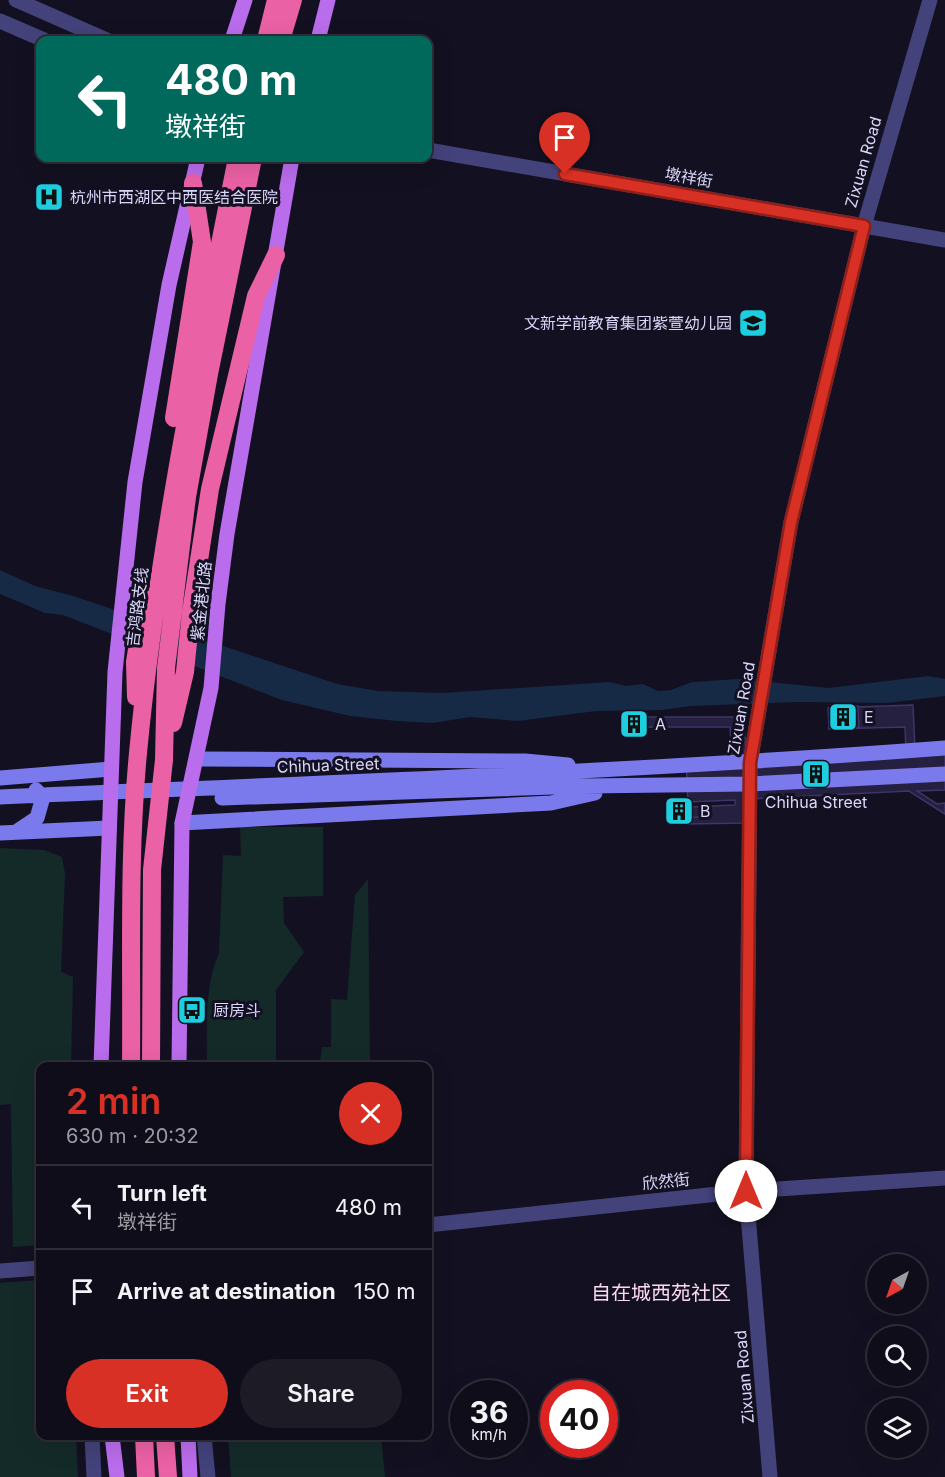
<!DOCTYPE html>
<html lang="en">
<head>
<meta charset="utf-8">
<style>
	:root { --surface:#0e0d19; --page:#1c1b26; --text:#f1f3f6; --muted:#9b9ca2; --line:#2e2d38; --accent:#d93025 }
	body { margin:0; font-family:Inter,"Noto Sans SC",sans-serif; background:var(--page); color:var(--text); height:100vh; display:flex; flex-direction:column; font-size:22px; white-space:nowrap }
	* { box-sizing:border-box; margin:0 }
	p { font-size:20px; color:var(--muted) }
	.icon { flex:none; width:33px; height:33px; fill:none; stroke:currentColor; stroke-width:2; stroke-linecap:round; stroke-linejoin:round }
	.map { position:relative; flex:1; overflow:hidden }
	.panel { position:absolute; left:36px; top:1062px; width:396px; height:378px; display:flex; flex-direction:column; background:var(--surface); border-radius:12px; box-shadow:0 6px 24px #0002,0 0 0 2px var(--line) }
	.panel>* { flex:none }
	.top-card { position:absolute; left:36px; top:36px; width:396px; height:126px; border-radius:12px; box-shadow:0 6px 24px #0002,0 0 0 2px var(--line); background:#00695c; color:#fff; overflow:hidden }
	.needle { width:39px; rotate:220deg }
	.tools { position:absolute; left:867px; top:1254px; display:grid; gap:12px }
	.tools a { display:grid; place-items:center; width:60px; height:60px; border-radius:50%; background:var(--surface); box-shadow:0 6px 24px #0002,0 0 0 2px var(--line); font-size:30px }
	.speed { position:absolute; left:450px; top:1380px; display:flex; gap:12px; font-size:30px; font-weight:700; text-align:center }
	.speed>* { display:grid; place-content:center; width:78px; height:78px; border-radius:50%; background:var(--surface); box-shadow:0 6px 24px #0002,0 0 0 2px var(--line); line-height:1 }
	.speed small { font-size:15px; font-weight:400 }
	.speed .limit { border:9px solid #d22; background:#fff; color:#111 }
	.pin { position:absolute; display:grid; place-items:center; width:51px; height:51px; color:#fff; margin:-62px -26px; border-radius:50% 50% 50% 0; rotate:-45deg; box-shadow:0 0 6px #0007 }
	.pin .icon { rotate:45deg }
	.me { position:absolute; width:66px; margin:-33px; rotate:0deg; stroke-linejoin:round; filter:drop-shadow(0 0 4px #0008) }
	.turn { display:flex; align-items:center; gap:21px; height:126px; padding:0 30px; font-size:27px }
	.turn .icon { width:78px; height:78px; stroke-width:2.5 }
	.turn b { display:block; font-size:42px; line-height:51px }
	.round { display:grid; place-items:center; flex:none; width:63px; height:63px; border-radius:32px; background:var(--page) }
	.overview { display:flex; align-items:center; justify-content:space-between; height:102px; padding:0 30px }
	h1 { font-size:36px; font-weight:600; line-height:45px; color:var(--accent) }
	.action { display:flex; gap:12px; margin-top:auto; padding:12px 30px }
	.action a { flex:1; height:69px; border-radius:36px; background:var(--accent); color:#fff; font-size:24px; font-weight:600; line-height:69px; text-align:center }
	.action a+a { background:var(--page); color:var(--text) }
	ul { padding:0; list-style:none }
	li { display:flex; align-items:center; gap:18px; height:84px; padding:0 30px; border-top:2px solid var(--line) }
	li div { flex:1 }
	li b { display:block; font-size:22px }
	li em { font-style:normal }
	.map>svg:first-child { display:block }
	.green { fill:#142a29 }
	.water { fill:#162945 }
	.building { fill:#251f40; stroke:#3d3468; stroke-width:1.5 }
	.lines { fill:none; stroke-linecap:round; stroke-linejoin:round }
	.tertiary { stroke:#43427a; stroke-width:15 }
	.secondary { stroke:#7a7aed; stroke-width:15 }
	.primary { stroke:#b96ceb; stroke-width:15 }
	.motorway { stroke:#ea61a5; stroke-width:18 }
	.route-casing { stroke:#8d1f18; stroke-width:15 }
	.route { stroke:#d93025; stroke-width:10 }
	.labels { text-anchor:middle; stroke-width:6; stroke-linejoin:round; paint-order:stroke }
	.street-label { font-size:16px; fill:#d9d6f9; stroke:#131121 }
	.poi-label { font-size:16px; fill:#d9d6f9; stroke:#131121; text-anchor:start }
	.quarter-label { font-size:20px; fill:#fad8ee; stroke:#131121 }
</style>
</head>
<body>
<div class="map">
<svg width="945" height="1477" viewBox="0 0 945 1477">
	<rect width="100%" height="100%" fill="#131121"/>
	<path class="green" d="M240 827H323V896L283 897 284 923 304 952 276 990V1061L320 1062 322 1047H331V999L347 1000 355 895 368 879 370 1066H207C207 1029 204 987 219 953L223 855 241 856Z
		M0 848 44 850 62 857 65 874 61 972 73 977 71 1066H40V1245L13 1247 11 1104 0 1105Z
		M40 1280V1436H76L78 1477H0V1283Z
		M228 1436H381L385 1477H231Z"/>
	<path class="water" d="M0 570 35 586 73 596 337 684 378 691 442 693 610 682 626 686 643 684 658 691 671 690 692 682 738 679 829 688 928 676 945 679V696L887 703 799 702 690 706 662 710 596 711 518 721 470 717 433 723 397 721 350 716 282 700 63 615 45 613 0 594Z"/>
	<path class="building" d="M913 705 915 751 945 749V790L917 791 937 804 945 803V814L909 791 748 799V823L685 824V818L699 817 668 818V808L735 805V800L688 802 686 759 732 757 730 727H623V717H744L746 757 906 751 905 727 829 729 828 708Z
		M858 706 859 727 829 729 828 708Z
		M623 717H645V727H623Z
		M691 807V818H668V808Z"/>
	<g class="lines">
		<path class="tertiary" d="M16 0 107 40
			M0 21 44 40
			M428 150 945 240
			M428 1225 746 1191 945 1178
			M0 1271 40 1268
			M92 1436 94 1477
			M204 1436 208 1477
			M770 1477 746 1191 750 763 791 522 864 226 930 0"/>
		<path class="secondary" d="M197 759 525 761 568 765
			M0 778 111 769
			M0 797C315 783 630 772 945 748
			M222 798 583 786 750 784 945 774
			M182 823 551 803 595 793
			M16 832 37 818 43 797 36 790
			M0 833 109 828"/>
		<path class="primary" d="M232 40 245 0
			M318 40 328 0
			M101 1066 115 672 135 482 169 285 198 158
			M179 1066 182 823 211 688 218 604 227 534 292 158
			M112 1436 117 1477
			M188 1436 190 1477"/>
		<path class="motorway" d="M266 40 276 0
			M281 40 293 0
			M174 418 202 242 193 183
			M136 697 135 662 145 599
			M173 723 185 672 191 612 210 489 256 296 276 255
			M131 1066C132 962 128 857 138 753 157 552 198 355 237 158
			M151 1066 152 870 164 760 166 668 187 497 209 374 253 158
			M144 1436 146 1477
			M165 1436 168 1477"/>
	</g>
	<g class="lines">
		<g class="route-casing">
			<path id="route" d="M565 174 864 226 791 522 750 763 746 1191"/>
		</g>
		<use href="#route" class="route"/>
	</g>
	<defs>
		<g id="hospital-square" transform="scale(1.5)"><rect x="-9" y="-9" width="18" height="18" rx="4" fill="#1ecede" stroke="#131121"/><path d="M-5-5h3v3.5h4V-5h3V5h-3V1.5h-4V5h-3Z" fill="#111"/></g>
		<g id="school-square" transform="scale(1.5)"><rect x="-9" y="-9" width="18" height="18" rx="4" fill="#1ecede" stroke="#131121"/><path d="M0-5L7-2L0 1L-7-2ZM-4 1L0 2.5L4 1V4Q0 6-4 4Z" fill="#111"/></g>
		<g id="building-square" transform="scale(1.5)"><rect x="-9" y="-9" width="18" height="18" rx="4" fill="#1ecede" stroke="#131121"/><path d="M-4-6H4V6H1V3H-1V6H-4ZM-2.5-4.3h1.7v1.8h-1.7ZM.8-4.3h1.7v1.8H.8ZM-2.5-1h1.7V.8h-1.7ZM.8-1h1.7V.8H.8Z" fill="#111"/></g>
		<g id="bus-square" transform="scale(1.5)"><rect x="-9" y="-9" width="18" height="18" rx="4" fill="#1ecede" stroke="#131121"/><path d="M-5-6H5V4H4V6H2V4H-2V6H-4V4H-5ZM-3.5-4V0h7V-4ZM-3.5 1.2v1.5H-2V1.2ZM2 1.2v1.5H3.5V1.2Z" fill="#111"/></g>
	</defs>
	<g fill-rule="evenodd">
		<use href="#hospital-square" x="49" y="197"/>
		<use href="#school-square" x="753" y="323"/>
		<use href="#building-square" x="843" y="717"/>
		<use href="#building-square" x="634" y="724"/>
		<use href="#building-square" x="816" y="774"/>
		<use href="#building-square" x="679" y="811"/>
		<use href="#bus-square" x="192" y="1010"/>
	</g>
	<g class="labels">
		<g class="street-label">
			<text transform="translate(863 162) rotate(-74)" y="6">Zixuan Road</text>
			<text transform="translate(689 177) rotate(10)" y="6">墩祥街</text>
			<text transform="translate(201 601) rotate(-84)" y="6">紫金港北路</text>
			<text transform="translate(137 607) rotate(-83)" y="6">吉鸿路支线</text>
			<text transform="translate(741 708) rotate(-80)" y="6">Zixuan Road</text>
			<text transform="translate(328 765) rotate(-2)" y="6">Chihua Street</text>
			<text transform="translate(666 1181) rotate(-6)" y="6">欣然街</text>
			<text transform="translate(744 1377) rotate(-95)" y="6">Zixuan Road</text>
		</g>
		<g class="poi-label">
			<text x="70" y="203">杭州市西湖区中西医结合医院</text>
			<text x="732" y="329" text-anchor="end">文新学前教育集团紫萱幼儿园</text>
			<text x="864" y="723">E</text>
			<text x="655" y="730">A</text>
			<text x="816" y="808" text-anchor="middle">Chihua Street</text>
			<text x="700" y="817">B</text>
			<text x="213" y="1016">厨房斗</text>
		</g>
		<g class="quarter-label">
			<text x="661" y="1300">自在城西苑社区</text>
		</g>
	</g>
</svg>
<div class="tools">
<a><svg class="needle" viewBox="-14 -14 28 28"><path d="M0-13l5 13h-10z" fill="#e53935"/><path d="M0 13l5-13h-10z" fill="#9b9ca2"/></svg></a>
<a><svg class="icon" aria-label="search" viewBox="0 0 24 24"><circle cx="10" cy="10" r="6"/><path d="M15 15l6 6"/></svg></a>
<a><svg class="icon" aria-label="layers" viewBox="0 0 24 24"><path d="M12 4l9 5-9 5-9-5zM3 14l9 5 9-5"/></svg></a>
</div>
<div class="speed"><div>36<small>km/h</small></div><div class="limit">40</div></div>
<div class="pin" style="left:565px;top:174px;background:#d93025"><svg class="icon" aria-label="arrive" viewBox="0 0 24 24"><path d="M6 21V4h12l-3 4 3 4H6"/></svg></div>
<svg class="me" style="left:746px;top:1191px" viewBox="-20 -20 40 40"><circle r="19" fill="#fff"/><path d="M0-13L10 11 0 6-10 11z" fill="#d93025"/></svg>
<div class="top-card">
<div class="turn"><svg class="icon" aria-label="left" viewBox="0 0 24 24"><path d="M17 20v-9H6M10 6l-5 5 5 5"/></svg><div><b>480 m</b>墩祥街</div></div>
</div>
<section class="panel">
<div class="overview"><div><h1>2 min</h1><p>630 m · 20:32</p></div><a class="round" style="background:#d93025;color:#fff"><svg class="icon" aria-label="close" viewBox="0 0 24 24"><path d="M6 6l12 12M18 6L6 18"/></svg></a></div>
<ul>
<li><svg class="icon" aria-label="left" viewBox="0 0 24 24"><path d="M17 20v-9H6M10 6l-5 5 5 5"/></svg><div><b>Turn left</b><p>墩祥街</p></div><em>480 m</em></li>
<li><svg class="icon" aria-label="arrive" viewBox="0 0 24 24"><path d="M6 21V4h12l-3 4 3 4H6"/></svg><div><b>Arrive at destination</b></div><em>150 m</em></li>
</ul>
<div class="action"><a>Exit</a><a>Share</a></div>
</section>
</div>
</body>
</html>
